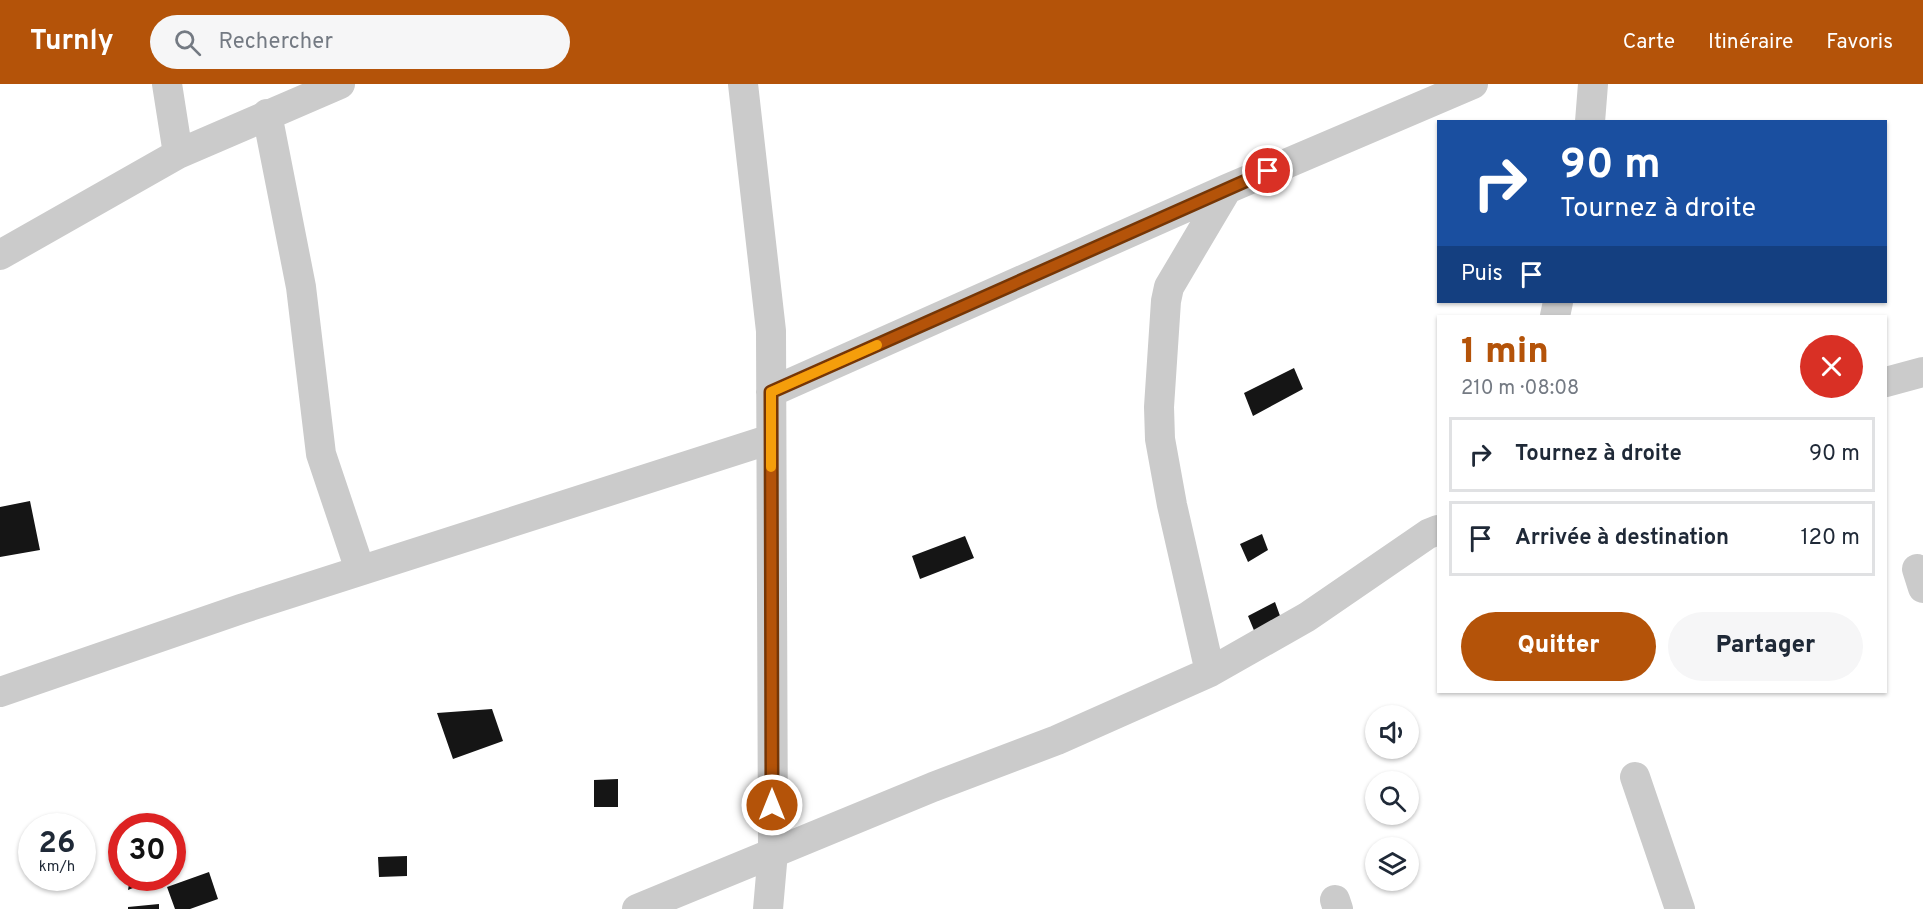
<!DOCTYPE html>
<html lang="fr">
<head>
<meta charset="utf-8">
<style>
	:root { --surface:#fff; --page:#f6f6f7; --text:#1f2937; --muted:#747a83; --line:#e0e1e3; --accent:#b45309 }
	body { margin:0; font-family:Overpass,sans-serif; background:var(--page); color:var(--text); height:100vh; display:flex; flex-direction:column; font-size:22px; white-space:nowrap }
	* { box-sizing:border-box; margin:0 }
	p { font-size:20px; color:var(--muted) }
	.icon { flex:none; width:33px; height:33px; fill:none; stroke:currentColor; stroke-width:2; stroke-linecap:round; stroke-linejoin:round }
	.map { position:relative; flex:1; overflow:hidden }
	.side { position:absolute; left:1437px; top:231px; width:450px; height:378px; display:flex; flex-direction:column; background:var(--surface); border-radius:0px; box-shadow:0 2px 4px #0004 }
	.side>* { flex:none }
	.banner { position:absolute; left:1437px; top:36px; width:450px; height:183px; border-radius:0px; box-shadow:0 2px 4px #0004; background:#1a4fa0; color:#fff; overflow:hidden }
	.tools { position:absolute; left:1365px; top:621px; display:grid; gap:12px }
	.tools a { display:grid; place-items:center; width:54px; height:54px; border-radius:50%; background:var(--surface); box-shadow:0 2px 4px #0004; font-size:30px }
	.speed { position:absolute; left:18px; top:729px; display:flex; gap:12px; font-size:30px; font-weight:700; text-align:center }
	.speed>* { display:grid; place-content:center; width:78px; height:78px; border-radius:50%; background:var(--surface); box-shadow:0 2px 4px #0004; line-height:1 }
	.speed small { font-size:15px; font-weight:400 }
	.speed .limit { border:9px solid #d22; background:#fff; color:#111 }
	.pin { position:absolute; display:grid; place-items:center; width:51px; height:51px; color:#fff; margin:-26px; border:3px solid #fff; border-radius:50%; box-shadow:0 2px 6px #0007 }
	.me { position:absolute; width:66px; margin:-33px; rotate:0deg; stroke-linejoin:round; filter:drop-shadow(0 0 4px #0008) }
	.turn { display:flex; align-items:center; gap:21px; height:126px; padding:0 24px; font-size:27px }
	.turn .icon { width:78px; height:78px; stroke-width:2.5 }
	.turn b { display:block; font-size:42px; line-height:51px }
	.then { display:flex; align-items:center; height:57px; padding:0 24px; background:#0003; gap:12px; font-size:22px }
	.round { display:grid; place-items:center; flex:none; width:63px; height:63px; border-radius:32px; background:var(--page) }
	.summary { display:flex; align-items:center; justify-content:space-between; height:102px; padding:0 24px }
	h1 { font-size:36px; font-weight:800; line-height:45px; color:var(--accent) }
	.action { display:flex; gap:12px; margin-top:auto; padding:12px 24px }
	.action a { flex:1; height:69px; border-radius:36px; background:var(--accent); color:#fff; font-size:24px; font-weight:800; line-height:69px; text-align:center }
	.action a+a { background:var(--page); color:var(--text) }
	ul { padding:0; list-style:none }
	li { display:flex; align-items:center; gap:18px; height:75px; margin:0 12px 9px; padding:0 12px; border:3px solid var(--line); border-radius:0px }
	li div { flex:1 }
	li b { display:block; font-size:22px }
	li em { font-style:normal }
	header { display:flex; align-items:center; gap:36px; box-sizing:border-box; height:84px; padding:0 30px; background:var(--accent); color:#fff }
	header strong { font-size:28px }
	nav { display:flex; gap:33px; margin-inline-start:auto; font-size:21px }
	.search { width:420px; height:54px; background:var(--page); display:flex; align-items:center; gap:15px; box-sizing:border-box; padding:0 21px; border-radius:33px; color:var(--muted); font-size:22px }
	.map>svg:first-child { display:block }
	.building { fill:#151515 }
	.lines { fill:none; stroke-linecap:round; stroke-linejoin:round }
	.minor { stroke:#cbcbcb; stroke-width:30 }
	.route-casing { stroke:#753606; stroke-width:15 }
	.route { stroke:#b45309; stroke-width:10 }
	.slow { stroke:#f59e0b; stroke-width:10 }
</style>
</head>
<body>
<header>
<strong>Turnly</strong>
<div class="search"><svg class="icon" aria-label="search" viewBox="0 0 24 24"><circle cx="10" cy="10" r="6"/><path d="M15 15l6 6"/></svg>Rechercher</div>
<nav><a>Carte</a><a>Itinéraire</a><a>Favoris</a></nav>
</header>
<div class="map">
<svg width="1923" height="825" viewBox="0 0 1923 825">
	<rect width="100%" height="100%" fill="#fff"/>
	<path class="building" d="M1294 284 1303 305 1253 332 1244 309Z
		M30 417 40 466 0 473V423Z
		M1262 450 1268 466 1248 478 1240 460Z
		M965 452 974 474 920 495 912 472Z
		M1275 518 1283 540 1258 556 1248 532Z
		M492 625 503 657 453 675 437 629Z
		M618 695V723H594V696Z
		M178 760 180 785 172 788V763Z
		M407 772V792L379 793 378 773Z
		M209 788 218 815 190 825H175L167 803Z
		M130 794H158L128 806Z
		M159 820V825H128V823Z"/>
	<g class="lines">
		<path class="minor" d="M167 0 178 70
			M743 0 771 247 773 768 768 825
			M267 30 301 203 321 370 360 486
			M1590 38 1593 0
			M0 171 178 70 340 0
			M1555 232 1558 218
			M1886 298 1923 288
			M771 308 1227 105 1473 0
			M1917 485 1923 504
			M1210 588 1172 421 1160 355 1159 323 1166 217 1169 203 1227 105
			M0 608 241 525 771 355
			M1635 693 1680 825
			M1335 816 1338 825
			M637 825 933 703 1057 656 1210 588 1307 533 1428 450 1438 446"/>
	</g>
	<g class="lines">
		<g class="route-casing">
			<path id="route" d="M772 721 771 308 1268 87"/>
		</g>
		<use href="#route" class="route"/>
		<path class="slow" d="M771 383V308L877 261"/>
	</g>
</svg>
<div class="tools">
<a><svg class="icon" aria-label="sound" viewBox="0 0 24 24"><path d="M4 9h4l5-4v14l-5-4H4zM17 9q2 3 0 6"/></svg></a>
<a><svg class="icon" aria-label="search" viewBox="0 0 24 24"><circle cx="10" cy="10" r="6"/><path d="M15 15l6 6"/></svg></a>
<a><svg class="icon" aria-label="layers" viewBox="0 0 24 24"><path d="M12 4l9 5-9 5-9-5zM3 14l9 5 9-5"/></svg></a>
</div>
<div class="speed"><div>26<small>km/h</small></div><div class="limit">30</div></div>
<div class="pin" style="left:1268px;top:87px;background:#d93025"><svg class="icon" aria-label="arrive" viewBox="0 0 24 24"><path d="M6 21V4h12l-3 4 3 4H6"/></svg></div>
<svg class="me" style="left:772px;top:721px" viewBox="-20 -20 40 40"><circle r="17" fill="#b45309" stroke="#fff" stroke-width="3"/><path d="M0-11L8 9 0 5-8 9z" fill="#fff"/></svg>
<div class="banner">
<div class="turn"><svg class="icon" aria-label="right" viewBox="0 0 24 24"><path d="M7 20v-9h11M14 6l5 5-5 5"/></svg><div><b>90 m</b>Tournez à droite</div></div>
<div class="then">Puis<svg class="icon" aria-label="arrive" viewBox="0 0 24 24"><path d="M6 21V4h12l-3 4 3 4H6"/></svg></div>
</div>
<section class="side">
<div class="summary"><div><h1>1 min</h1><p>210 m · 08:08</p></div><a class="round" style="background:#d93025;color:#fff"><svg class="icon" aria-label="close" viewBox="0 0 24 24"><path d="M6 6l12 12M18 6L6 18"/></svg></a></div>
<ul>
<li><svg class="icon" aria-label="right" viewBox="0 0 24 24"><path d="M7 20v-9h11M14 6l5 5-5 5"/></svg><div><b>Tournez à droite</b></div><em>90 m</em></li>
<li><svg class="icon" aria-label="arrive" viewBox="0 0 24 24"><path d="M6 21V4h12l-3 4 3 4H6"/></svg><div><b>Arrivée à destination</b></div><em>120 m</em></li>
</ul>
<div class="action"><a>Quitter</a><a>Partager</a></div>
</section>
</div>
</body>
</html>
